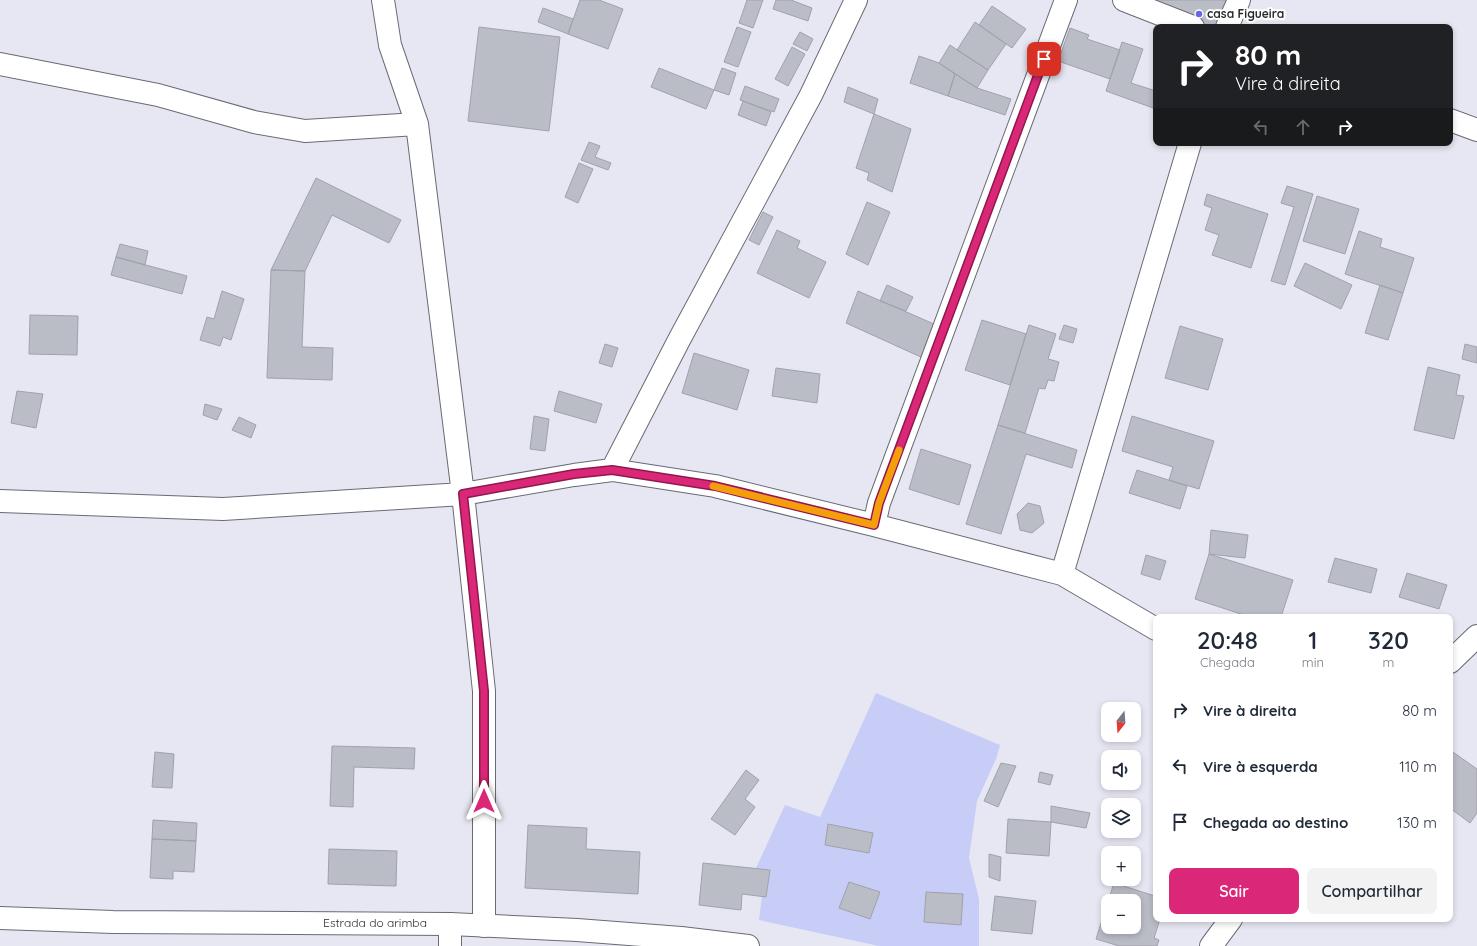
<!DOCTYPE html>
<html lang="pt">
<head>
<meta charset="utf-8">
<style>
	:root { --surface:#fff; --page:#f2f2f3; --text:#1f2937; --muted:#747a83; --accent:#db2777 }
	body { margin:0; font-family:Quicksand,sans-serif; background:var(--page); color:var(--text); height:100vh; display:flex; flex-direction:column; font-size:15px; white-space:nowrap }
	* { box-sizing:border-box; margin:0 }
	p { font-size:13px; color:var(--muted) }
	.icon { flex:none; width:22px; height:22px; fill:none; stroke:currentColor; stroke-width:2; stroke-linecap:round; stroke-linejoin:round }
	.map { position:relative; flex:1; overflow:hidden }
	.side { position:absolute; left:1153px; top:614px; width:300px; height:308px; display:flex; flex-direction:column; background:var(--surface); border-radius:8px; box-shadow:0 2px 6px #0003 }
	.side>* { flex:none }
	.banner { position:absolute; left:1153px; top:24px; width:300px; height:122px; border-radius:8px; box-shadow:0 2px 6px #0003; background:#202124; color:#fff; overflow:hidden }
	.needle { width:26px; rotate:197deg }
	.controls { position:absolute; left:1101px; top:702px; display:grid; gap:8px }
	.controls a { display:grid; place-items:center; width:40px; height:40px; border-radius:8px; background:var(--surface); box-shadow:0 2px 6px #0003; font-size:20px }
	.pin { position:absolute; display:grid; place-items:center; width:34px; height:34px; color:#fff; margin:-17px; border-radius:8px; box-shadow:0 2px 6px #0006 }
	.me { position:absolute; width:44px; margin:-22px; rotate:0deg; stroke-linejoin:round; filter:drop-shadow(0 0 3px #0008) }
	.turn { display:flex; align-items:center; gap:14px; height:84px; padding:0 16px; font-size:18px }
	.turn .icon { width:52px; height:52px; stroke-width:2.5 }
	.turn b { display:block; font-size:28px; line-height:34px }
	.lanes { display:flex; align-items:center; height:38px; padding:0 16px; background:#0003; justify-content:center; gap:20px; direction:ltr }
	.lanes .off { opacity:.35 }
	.eta { display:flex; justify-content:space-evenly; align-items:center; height:68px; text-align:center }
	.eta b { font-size:24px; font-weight:600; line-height:28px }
	.button { display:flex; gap:8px; margin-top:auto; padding:8px 16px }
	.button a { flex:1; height:46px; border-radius:8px; background:var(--accent); color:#fff; font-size:16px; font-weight:600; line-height:46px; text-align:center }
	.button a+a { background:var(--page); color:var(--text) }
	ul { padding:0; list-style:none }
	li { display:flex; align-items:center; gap:12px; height:56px; padding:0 16px }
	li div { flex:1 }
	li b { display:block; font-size:15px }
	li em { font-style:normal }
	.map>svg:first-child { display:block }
	.green { fill:#c8cdf7 }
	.building { fill:#babcc6; stroke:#a0a1ab }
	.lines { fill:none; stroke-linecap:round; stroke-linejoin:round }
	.minor-casing { stroke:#696b74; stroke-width:24 }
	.secondary-casing { stroke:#696b74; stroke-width:24 }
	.minor { stroke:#fff; stroke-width:22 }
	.secondary { stroke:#fff; stroke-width:22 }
	.route-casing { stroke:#8e194d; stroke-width:10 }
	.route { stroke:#db2777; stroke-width:7 }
	.slow { stroke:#f59e0b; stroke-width:7 }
	.poi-dot { fill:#6867e0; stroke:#fff; stroke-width:1.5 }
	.labels { text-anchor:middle; stroke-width:4; stroke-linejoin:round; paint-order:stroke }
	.poi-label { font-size:12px; font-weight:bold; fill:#292a2e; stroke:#fff; text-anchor:start }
	.street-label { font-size:12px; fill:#292a2e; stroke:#fff }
</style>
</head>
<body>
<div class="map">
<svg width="1477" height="946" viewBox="0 0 1477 946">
	<rect width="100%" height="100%" fill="#e6e7f2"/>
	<path class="green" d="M876 693 1000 745 996 759 977 801 969 858 979 899V946H879L759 920 762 896H766L770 870 756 868 785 805 820 817Z"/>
	<path class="building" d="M580 0H599L623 9 608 49 568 34Z
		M747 0H763L753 28 739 23Z
		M776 0H791L812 8 808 21 773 9Z
		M1133 0H1239L1227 27H1196Z
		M992 6 1026 29 1012 48 979 25Z
		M543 8 573 19 568 34 538 22Z
		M975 22 1006 44 988 70 957 50Z
		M479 27 560 37 549 131 468 121Z
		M737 27 751 32 738 67 724 62Z
		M1070 28 1089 35 1087 39 1120 50 1110 79 1058 61Z
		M800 32 813 39 807 51 793 44Z
		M1122 42 1143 49 1131 83 1156 91V109L1106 91Z
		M950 45 988 70 977 88 939 63Z
		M792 47 805 54 788 86 775 79Z
		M919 56 939 63 955 74 948 96 910 83Z
		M659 68 714 90 706 109 651 87Z
		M722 68 736 73 729 95 714 90Z
		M955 74 977 88 1011 99 1005 115 948 96Z
		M745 86 779 99 774 112 740 100Z
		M848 87 878 99 874 114 844 102Z
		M743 101 771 112 766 126 738 115Z
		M874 114 911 129 892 192 867 180 869 173 856 168Z
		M589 142 600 146 595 157 611 163 608 170 581 160Z
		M579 163 593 169 578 203 565 197Z
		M316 178 401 220 389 243 332 215 305 271 271 270Z
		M1287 186 1313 194 1285 285 1271 281 1294 207 1281 203Z
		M1207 194 1268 214 1251 268 1212 255 1219 235 1205 230 1212 208 1204 205Z
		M1317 196 1359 209 1345 254 1303 241Z
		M867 202 890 212 868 265 846 254Z
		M763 212 773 217 759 245 749 240Z
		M777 230 800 241 797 248 826 262 809 298 757 273Z
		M1359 231 1382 239 1380 247 1414 258 1403 293 1345 274Z
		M120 244 148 251 145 265 116 257Z
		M116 257 187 276 182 294 111 275Z
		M1305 263 1352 285 1341 309 1294 286Z
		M271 270 305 271 302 347 333 348 332 380 267 378Z
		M887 285 913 297 906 311 880 301Z
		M1380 285 1403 293 1388 340 1365 333Z
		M222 291 244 299 231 340 223 337 220 346 200 340 207 317 214 319Z
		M858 291 934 324 923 358 846 323Z
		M30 315 78 316 77 355 29 354Z
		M982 320 1026 334 1010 385 965 370Z
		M1029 325 1056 334 1048 359 1059 362 1054 381 1048 380 1045 389 1039 388 1025 433 998 425Z
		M1064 325 1077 329 1073 343 1059 339Z
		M1180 326 1223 339 1208 390 1165 378Z
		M605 344 618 348 612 367 599 363Z
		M1465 344 1477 347V363L1462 359Z
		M694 353 749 370 737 410 682 393Z
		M1428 367 1460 375 1456 395 1464 396 1454 439 1414 430Z
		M776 368 820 374 817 403 772 396Z
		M17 391 43 394 36 428 11 423Z
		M559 391 602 404 596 423 554 411Z
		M205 404 222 409 217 420 203 415Z
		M534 416 549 419 545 451 530 449Z
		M1132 416 1214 441 1199 489 1169 480 1173 467 1122 451Z
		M239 417 256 425 251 438 232 430Z
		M998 425 1077 450 1072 468 1026 454 1001 534 966 524Z
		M921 449 971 465 959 505 909 489Z
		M1137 470 1187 486 1180 509 1129 493Z
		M1028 503 1040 506 1044 523 1032 533 1020 530 1017 514Z
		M1211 530 1248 535 1245 558 1209 554Z
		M1209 554 1293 580 1281 617H1250L1195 599Z
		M1146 555 1166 561 1160 580 1141 574Z
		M1335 558 1377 569 1371 593 1328 582Z
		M1407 573 1447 585 1439 609 1399 597Z
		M332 746 415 748 414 769 354 767 353 807 330 806Z
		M1450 750 1477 769V813L1470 823 1450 808Z
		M155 752 174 754 172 788 152 787Z
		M1001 763 1016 766 998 807 984 801Z
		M746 770 759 780 745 799 755 807 735 835 711 819Z
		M1040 772 1053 775 1050 785 1038 782Z
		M1051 806 1090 813 1086 828 1051 822Z
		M1008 819 1051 822 1049 856 1006 853Z
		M153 820 197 823 196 841 152 839Z
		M828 824 873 833 869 853 825 845Z
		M528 825 587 828 586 849 640 852 638 894 525 888Z
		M152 839 196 841 194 872 173 871V879L150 878Z
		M329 849 397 851 396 886 328 884Z
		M989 854 1001 857 1000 881 989 877Z
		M703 863 770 870 766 897 742 894 741 910 699 905Z
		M849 882 880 892 870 919 839 908Z
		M1114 883 1155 896 1156 894V919H1160L1154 938 1159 940 1157 946H1119L1096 939 1108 901V927H1134V901H1108Z
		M926 892 963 894 961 925 924 922Z
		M995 896 1036 901 1032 934 991 930Z"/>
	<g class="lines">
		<g class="minor-casing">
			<path id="minor" d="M383 0 390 45 417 124 463 494 484 691V926
				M1124 0 1193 27
				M1227 27 1239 0
				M0 64 158 95 254 122 305 131 417 124
				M1450 120 1477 130
				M612 470 679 340 811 95 856 0
				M0 501 223 509 463 494 574 475 612 470 715 486 874 525 1062 574 1156 629
				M874 525 879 503 1066 0
				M1062 574 1190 143
				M1450 662 1477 636
				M450 946V924
				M1211 946 1231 919"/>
		</g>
		<g class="secondary-casing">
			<path id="secondary" d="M0 918 113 922 450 924 577 930 681 938 748 946"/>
		</g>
		<use href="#minor" class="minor"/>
		<use href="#secondary" class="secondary"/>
	</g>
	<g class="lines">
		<g class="route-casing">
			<path id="route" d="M484 801V691L463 494 574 474 612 470 715 486 874 525 879 503 1044 59"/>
		</g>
		<use href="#route" class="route"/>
		<path class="slow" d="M713 486 874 525 879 503 899 450"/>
	</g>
	<circle class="poi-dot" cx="1199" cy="14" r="4"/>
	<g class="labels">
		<g class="poi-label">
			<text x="1207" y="18">casa Figueira</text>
		</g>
		<g class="street-label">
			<text x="375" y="927">Estrada do arimba</text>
		</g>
	</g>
</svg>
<div class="controls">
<a><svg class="needle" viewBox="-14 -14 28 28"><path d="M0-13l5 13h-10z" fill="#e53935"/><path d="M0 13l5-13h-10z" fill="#747a83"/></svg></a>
<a><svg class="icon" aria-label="sound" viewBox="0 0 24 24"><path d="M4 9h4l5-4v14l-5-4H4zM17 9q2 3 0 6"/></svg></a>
<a><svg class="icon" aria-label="layers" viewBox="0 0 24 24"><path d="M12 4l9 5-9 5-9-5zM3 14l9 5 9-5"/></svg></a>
<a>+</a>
<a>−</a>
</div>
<div class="pin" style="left:1044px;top:59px;background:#d93025"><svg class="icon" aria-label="arrive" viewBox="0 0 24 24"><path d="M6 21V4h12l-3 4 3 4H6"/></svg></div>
<svg class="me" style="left:484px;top:801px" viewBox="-20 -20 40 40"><path d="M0-17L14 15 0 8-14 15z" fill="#db2777" stroke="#fff" stroke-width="4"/></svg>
<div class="banner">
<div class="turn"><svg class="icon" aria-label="right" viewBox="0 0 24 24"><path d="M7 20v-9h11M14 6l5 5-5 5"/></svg><div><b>80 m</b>Vire à direita</div></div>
<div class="lanes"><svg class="icon off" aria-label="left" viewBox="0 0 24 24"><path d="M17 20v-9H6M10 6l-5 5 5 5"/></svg><svg class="icon off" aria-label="ahead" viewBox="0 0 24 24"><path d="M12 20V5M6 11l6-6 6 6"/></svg><svg class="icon" aria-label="right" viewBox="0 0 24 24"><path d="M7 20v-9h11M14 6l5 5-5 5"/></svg></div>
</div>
<section class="side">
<div class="eta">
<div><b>20:48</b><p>Chegada</p></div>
<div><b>1</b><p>min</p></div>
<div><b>320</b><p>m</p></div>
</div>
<ul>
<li><svg class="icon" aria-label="right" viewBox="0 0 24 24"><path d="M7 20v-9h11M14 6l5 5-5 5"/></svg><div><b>Vire à direita</b></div><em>80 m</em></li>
<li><svg class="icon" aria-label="left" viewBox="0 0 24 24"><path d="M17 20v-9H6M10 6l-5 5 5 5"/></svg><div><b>Vire à esquerda</b></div><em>110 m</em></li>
<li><svg class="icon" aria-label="arrive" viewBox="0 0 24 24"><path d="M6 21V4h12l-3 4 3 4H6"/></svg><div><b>Chegada ao destino</b></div><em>130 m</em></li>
</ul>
<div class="button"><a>Sair</a><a>Compartilhar</a></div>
</section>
</div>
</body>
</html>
